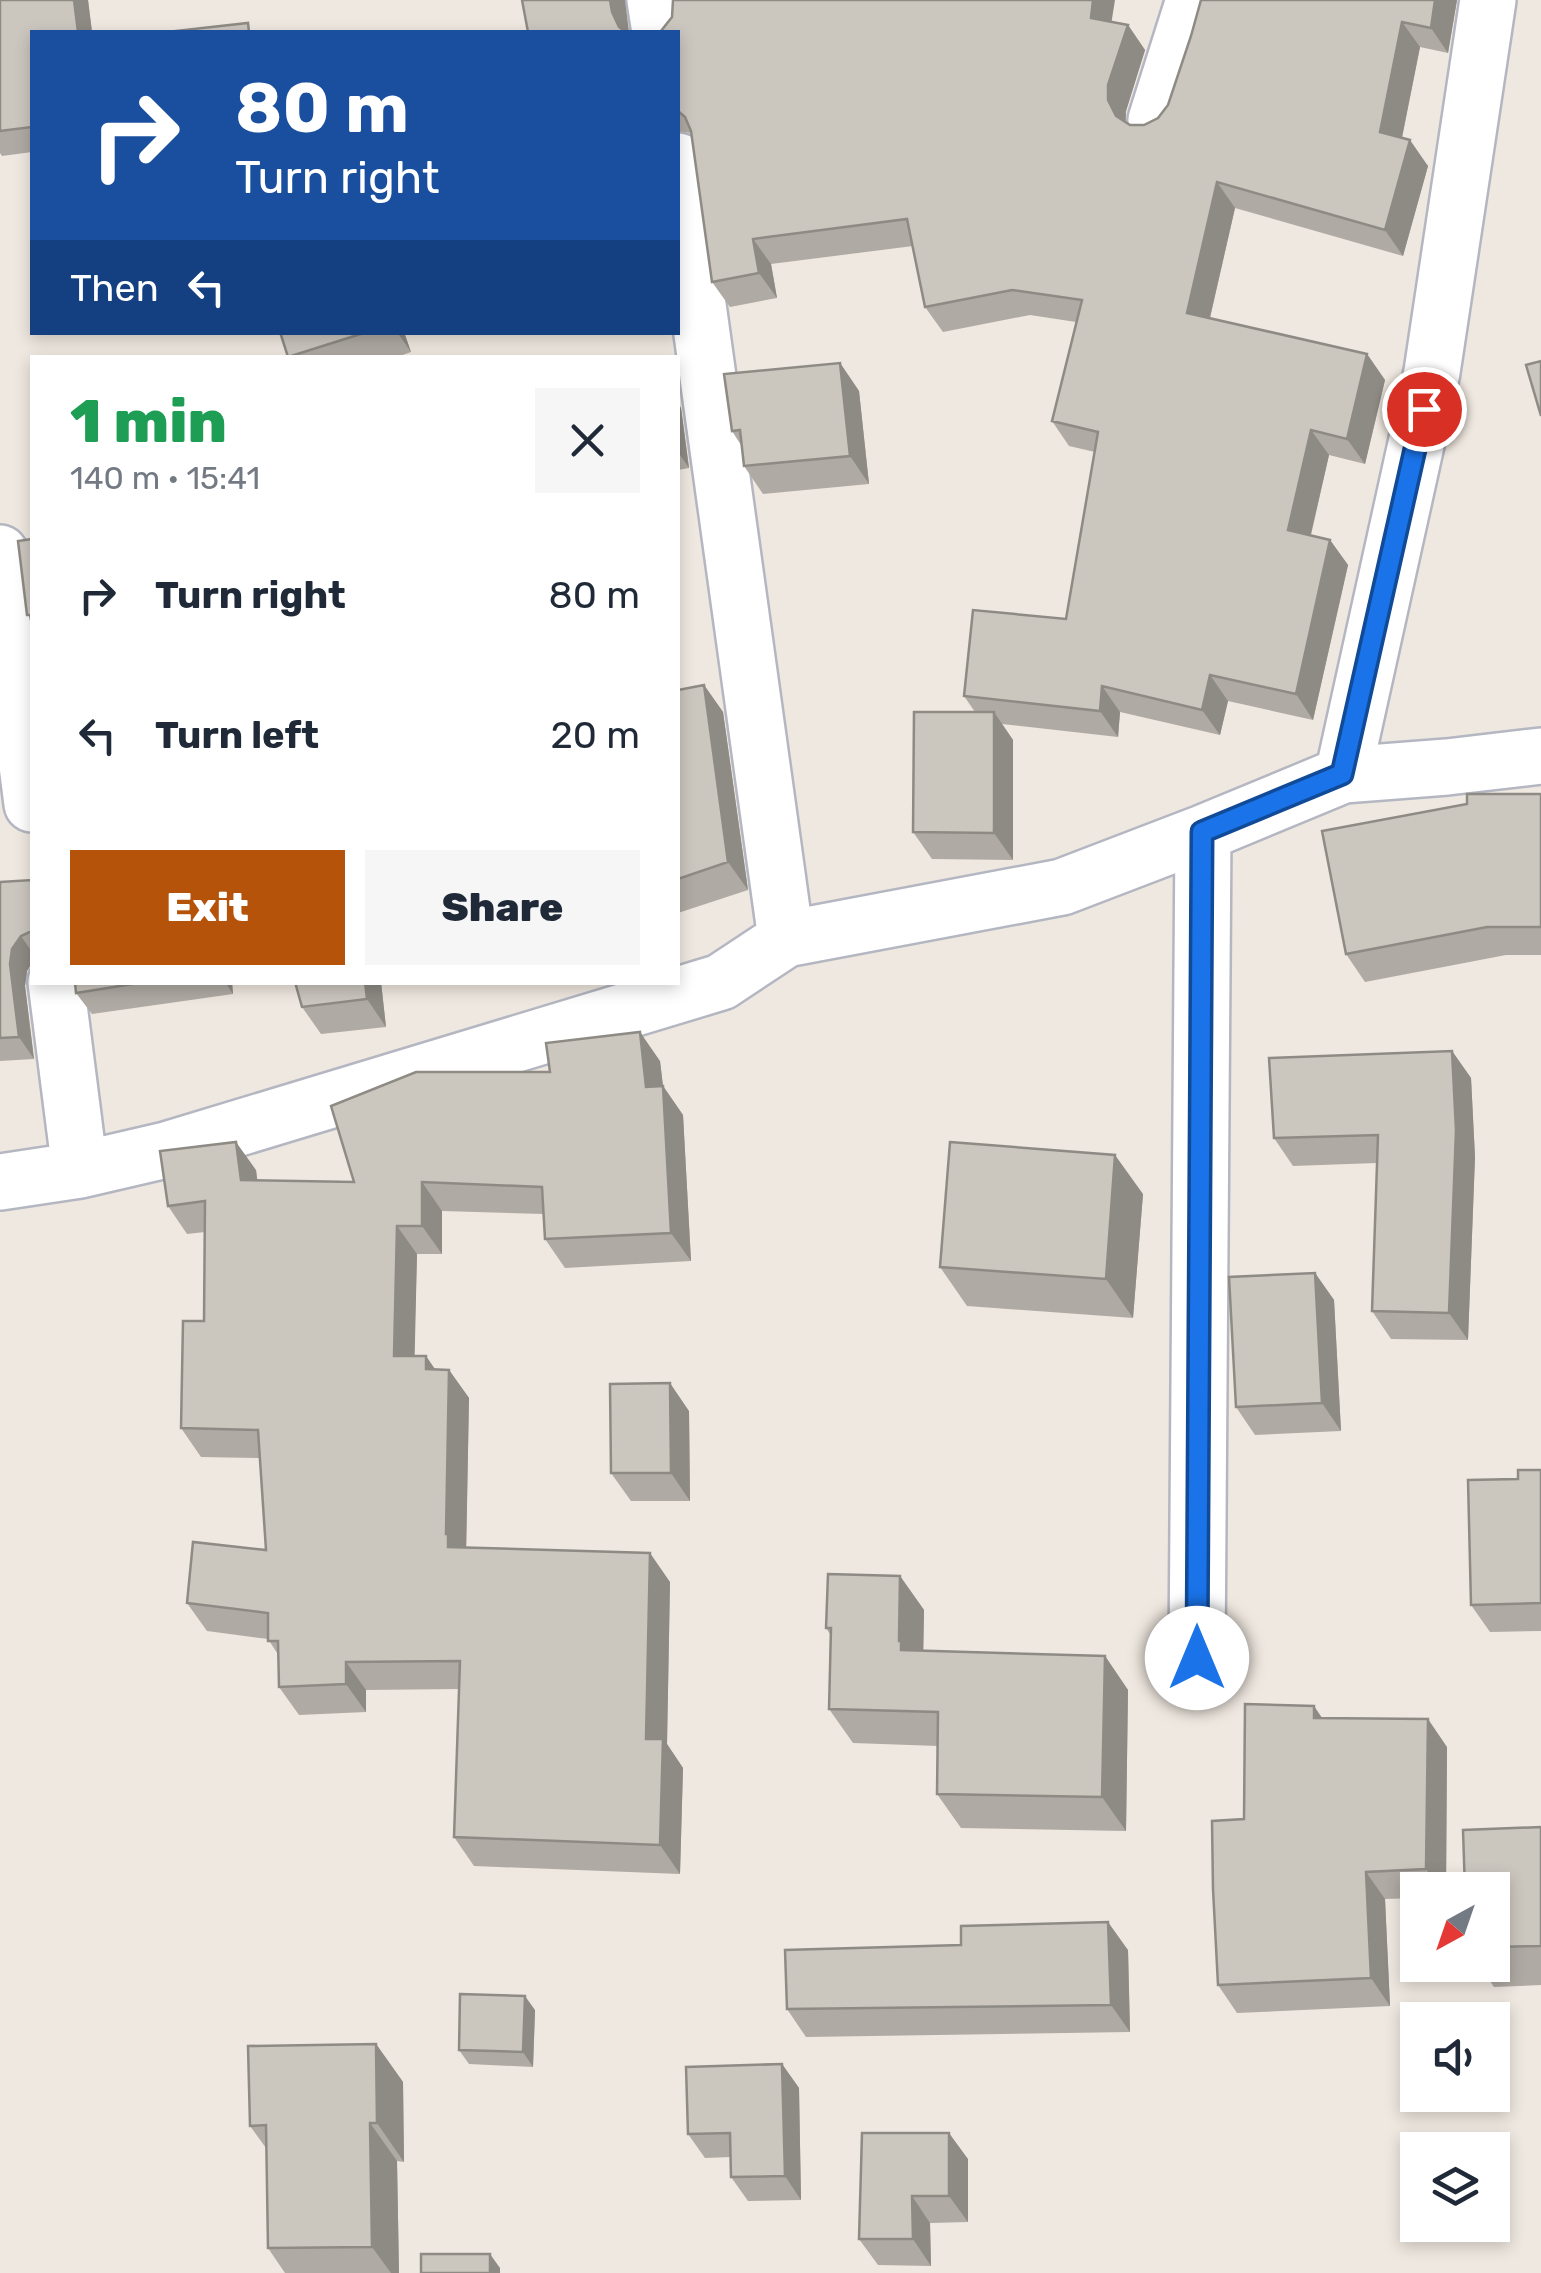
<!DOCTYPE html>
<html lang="en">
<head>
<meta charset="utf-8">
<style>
	:root { --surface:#fff; --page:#f6f6f7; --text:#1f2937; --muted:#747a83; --accent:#b45309 }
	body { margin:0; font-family:Rubik,sans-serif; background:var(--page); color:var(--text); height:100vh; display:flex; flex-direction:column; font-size:38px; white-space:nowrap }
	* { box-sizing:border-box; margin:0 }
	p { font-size:32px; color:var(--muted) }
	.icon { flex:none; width:55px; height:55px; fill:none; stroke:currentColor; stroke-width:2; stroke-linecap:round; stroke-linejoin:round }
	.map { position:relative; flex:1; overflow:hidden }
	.drawer { position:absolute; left:30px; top:355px; width:650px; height:630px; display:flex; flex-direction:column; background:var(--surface); border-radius:0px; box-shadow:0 5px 15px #0003 }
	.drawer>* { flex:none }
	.guide { position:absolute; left:30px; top:30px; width:650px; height:305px; border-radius:0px; box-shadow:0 5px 15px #0003; background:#1a4fa0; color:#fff; overflow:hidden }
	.needle { width:65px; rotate:220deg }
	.buttons { position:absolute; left:1400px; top:1872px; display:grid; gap:20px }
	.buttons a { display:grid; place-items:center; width:110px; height:110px; border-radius:0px; background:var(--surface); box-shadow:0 5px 15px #0003; font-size:50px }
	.pin { position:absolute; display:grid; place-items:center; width:85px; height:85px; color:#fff; margin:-42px; border:5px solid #fff; border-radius:50%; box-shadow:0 2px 10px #0007 }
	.me { position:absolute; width:110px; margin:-55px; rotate:0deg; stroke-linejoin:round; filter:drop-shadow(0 0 8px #0008) }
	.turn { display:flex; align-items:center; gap:35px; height:210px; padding:0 40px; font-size:45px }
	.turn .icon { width:130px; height:130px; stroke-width:2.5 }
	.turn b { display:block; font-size:70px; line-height:85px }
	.then { display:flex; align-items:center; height:95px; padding:0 40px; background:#0003; gap:20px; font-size:38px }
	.round { display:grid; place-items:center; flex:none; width:105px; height:105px; border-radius:0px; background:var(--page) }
	.head { display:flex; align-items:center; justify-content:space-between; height:170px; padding:0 40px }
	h1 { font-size:60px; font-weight:800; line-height:75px; color:#1e9e55 }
	.button { display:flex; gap:20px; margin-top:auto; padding:20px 40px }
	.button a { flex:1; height:115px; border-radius:0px; background:var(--accent); color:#fff; font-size:40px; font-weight:800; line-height:115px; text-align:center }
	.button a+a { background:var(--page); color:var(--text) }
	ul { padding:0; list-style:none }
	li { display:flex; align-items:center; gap:30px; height:140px; padding:0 40px }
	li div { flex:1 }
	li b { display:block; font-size:38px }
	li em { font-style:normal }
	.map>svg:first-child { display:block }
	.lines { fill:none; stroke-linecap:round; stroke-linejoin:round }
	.street-casing { stroke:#b4b7c1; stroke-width:60 }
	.street { stroke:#fff; stroke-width:55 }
	.wall { fill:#afaaa3 }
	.shaded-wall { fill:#8e8b85 }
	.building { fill:#cbc6be; stroke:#8e8b85; stroke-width:2.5 }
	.route-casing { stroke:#114b97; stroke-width:25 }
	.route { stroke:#1a73e8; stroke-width:18 }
</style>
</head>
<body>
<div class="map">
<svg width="1541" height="2273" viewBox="0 0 1541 2273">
	<rect width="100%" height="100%" fill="#efe8e0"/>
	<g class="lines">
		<g class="street-casing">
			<path id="street" d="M655 0 660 32
				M1156 120 1194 0
				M678 161 786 939
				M0 553 32 804
				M1343 775 1432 372 1488 0
				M56 982 80 1170
				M0 1182 80 1170 166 1150 721 982 786 939 1062 887 1203 833 1343 775 1447 767 1541 756
				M1197 1658 1203 833"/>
		</g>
		<use href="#street" class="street"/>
	</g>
	<path class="wall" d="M0 0H88L92 32H32V152L2 156 0 153Z
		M1201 0H1457L1448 53 1420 47 1402 138 1428 166 1403 256 1235 208 1210 318 1367 354 1385 380 1365 464 1329 455 1311 535 1330 540 1348 565 1313 720 1228 701 1220 735 1120 712 1118 737 1002 724 1013 740V860L932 859 913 832 975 712 964 696 1066 619 1095 452 1069 446 1052 421 1076 322 1030 315 943 332 925 307 913 246 771 264 777 298 730 307 712 282 691 133 678 131V32L1112 22 1128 25 1145 50 1126 111V122L1130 125H1144L1158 118 1168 105 1191 36Z
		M280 332H404L411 352 394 358H288Z
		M840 363 859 391 869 484 763 494 744 466 741 445 732 431Z
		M678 403 681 408 689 468 678 470Z
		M704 685 723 712 748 890 678 913V690Z
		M1541 794V955H1506L1365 982 1346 954Z
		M32 880V963L27 971 25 986 34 1059 0 1061V882Z
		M75 982H232L233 994 92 1014 76 993Z
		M381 982 386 1027 321 1034 302 1007Z
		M1452 1051 1471 1078 1475 1157 1468 1340 1391 1339 1372 1311 1377 1163 1293 1166 1274 1138Z
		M660 1061 663 1086 683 1115 691 1261 565 1268 545 1239 544 1214 442 1211V1254H417L414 1356 435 1370H449L469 1398 466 1547 670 1582 667 1744 683 1768 680 1874 474 1866 454 1837 459 1689 366 1690V1712L299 1715 279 1687V1656L268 1639 207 1631 187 1603 266 1550 260 1458 201 1457 181 1428 204 1321 205 1232 187 1234 168 1206 256 1170 257 1180 354 1182 550 1072Z
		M1143 1194 1133 1318 967 1306 940 1267Z
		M1315 1273 1334 1300 1341 1431 1255 1435 1236 1407Z
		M689 1411 690 1501H631L611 1473Z
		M1541 1470V1631L1490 1632 1471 1605 1518 1479Z
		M900 1576 924 1610 923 1651 1105 1656 1128 1690 1126 1831 961 1828 937 1794 938 1746 853 1743 829 1709 830 1634 826 1628Z
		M1322 1718 1447 1747 1446 1890H1418V1898L1385 1899 1390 2006 1237 2013 1218 1985 1244 1819Z
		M1541 1827V1985L1494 1987 1479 1965H1492V1890Z
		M1128 1950 1130 2032 806 2037 787 2009Z
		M535 2010 533 2067 469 2064 459 2050Z
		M376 2044 403 2082 404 2162 397 2161 399 2273H285L268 2248 266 2148 250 2126Z
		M782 2064 799 2088 801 2200 748 2201 731 2177V2157L705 2158 688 2134Z
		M862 2133 968 2159V2222L930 2223 931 2266 878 2265 859 2239Z"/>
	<path class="shaded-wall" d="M74 0H88L92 32H78Z
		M610 0H625L629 32H623L619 27 612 12Z
		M1093 0H1115L1108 44 1091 18Z
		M1435 0H1457L1448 53 1431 28Z
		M1402 22 1420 47 1398 157 1380 132Z
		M1128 25 1145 50 1126 111 1125 126 1116 116 1108 100V85Z
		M1410 140 1428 166 1403 256 1385 230Z
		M1217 182 1235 208 1205 339 1187 313Z
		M753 239 771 264 777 298 759 273Z
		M397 332H404L411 352Z
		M1367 354 1385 380 1365 464 1347 439Z
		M840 363 859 391 869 484 850 456Z
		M678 403 681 408 689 468 678 452Z
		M1311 430 1329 455 1306 555 1288 530Z
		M1330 540 1348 565 1313 720 1296 694Z
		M1210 675 1228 701 1220 735 1202 710Z
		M704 685 723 712 748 890 728 862Z
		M1102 686 1120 712 1118 737 1100 711Z
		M994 712 1013 740V860L994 833Z
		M21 936 32 952V963L27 971 25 986 34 1059 19 1037 10 964 12 949Z
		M225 982H232L233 994Z
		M365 982H381L386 1027 367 999Z
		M640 1032 660 1061 664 1095 663 1086 683 1115 691 1261 671 1233 646 1087Z
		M1452 1051 1471 1078 1475 1157 1468 1340 1449 1313Z
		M236 1142 256 1170 261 1209 241 1180Z
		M1115 1155 1143 1194 1133 1318 1106 1279Z
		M422 1182 442 1211V1254L422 1226Z
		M397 1226 417 1254 414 1384 394 1356Z
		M1315 1273 1334 1300 1341 1431 1322 1403Z
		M426 1356 446 1385 426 1369Z
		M449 1370 469 1398 466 1560 448 1547 446 1534Z
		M670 1383 689 1411 690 1501 671 1473Z
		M650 1553 670 1582 667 1744 683 1768 680 1874 660 1845 646 1739Z
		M900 1576 924 1610 923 1671 901 1650 899 1641Z
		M1105 1656 1128 1690 1126 1831 1102 1797Z
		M346 1662 366 1690V1712L346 1684Z
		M1314 1706 1333 1734 1314 1718Z
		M1428 1719 1447 1747 1446 1890H1441L1426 1869Z
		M1366 1872 1385 1899 1390 2006 1371 1978Z
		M1108 1922 1128 1950 1130 2032 1111 2005Z
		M525 1996 535 2010 533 2067 523 2052Z
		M376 2044 403 2082 404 2162 377 2123Z
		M782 2064 799 2088 801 2200 785 2176Z
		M370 2123 397 2161 399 2273H391L372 2247Z
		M949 2133 968 2159V2222L949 2196Z
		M912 2196 930 2223 931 2266 913 2239Z
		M490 2254 500 2268V2273H490Z"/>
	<path class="building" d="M0 0H74L78 32H32V127L0 131Z
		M522 0H610L612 12 619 27 626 32H528Z
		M673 0H1093L1091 18 1128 25 1108 85V100L1116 116 1130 125H1144L1158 118 1168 105 1191 36 1201 0H1435L1431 28 1402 22 1380 132 1410 140 1385 230 1217 182 1187 313 1367 354 1347 439 1311 430 1288 530 1330 540 1296 694 1210 675 1202 710 1102 686 1100 711 964 696 973 610 1066 619 1098 432 1052 421 1082 300 1012 290 925 307 907 219 753 239 759 273 712 282 691 131 685 117 678 111V32H658L661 31 672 17Z
		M248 23 249 32H175V31Z
		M280 332H367L288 357Z
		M1541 361V416L1526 365Z
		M840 363 850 456 744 466 740 430 732 431 724 374Z
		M32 539V625L30 615H27L18 541Z
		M704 685 728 862 678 879V690Z
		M914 712H994V833L913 832Z
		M1467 794H1541V927H1487L1346 954 1322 831 1467 804Z
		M32 880V931L21 936 12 949 10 964 19 1037 0 1038V882Z
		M75 982H145L76 993Z
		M295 982H365L367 999 302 1007Z
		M640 1032 646 1087 663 1086 671 1233 545 1239 542 1187 422 1182V1226H397L394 1356H426V1369L449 1370 446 1534H448V1547L650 1553 646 1739H663L660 1845 454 1837 460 1661 346 1662V1684L279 1687 278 1641H268V1613L187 1603 193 1542 266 1550 258 1430 181 1428 183 1321H204L205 1201 168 1206 160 1151 236 1142 241 1180 354 1182 331 1106 416 1072H550L546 1043Z
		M1452 1051 1456 1130 1449 1313 1372 1311 1378 1135 1274 1138 1269 1058Z
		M950 1142 1115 1155 1106 1279 940 1267Z
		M1315 1273 1322 1403 1236 1407 1229 1277Z
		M670 1383 671 1473H611L610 1384Z
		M1518 1470H1541V1603L1471 1605 1468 1480 1518 1479Z
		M828 1574 900 1576 899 1641H901V1650L1105 1656 1102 1797 937 1794 938 1712 829 1709 831 1628H826Z
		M1245 1704 1314 1706V1718L1428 1719 1426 1869 1366 1872 1371 1978 1218 1985 1213 1889 1212 1821 1244 1819Z
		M1541 1827V1946L1492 1947V1890H1465L1463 1830Z
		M1108 1922 1111 2005 787 2009 785 1950 961 1945V1926Z
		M460 1994 525 1996 523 2052 459 2050Z
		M376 2044 377 2123H370L372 2247 268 2248 266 2125 250 2126 248 2046Z
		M782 2064 785 2176 731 2177 730 2133 688 2134 686 2067Z
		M862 2133H949V2196H912L913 2239H859Z
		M421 2254H490V2273H421Z"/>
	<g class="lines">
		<g class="route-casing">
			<path id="route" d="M1197 1658 1202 832 1342 774 1424 409"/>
		</g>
		<use href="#route" class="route"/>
	</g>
</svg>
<div class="buttons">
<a><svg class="needle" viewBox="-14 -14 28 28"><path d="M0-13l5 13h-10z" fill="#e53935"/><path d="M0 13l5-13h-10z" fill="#747a83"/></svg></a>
<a><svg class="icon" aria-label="sound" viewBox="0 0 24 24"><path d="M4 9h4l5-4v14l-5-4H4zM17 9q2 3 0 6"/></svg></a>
<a><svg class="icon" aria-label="layers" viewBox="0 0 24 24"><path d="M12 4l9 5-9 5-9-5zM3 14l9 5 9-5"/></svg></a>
</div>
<div class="pin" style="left:1424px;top:409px;background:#d93025"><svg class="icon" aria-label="arrive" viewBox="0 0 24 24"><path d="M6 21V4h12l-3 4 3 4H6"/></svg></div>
<svg class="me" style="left:1197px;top:1658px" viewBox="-20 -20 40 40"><circle r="19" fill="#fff"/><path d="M0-13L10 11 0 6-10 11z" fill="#1a73e8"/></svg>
<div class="guide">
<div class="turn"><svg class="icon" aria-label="right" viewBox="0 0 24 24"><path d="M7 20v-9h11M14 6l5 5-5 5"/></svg><div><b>80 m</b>Turn right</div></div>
<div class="then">Then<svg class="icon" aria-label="left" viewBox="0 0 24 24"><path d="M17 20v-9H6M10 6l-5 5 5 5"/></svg></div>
</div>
<section class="drawer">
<div class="head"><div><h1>1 min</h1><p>140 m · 15:41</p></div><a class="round"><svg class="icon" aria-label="close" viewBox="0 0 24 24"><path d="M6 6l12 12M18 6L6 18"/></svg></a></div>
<ul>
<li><svg class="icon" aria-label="right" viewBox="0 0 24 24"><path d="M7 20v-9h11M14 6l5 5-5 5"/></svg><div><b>Turn right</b></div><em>80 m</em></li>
<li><svg class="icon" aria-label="left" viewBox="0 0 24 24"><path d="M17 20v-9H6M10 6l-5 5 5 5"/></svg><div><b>Turn left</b></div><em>20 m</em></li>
</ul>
<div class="button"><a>Exit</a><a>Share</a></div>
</section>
</div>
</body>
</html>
